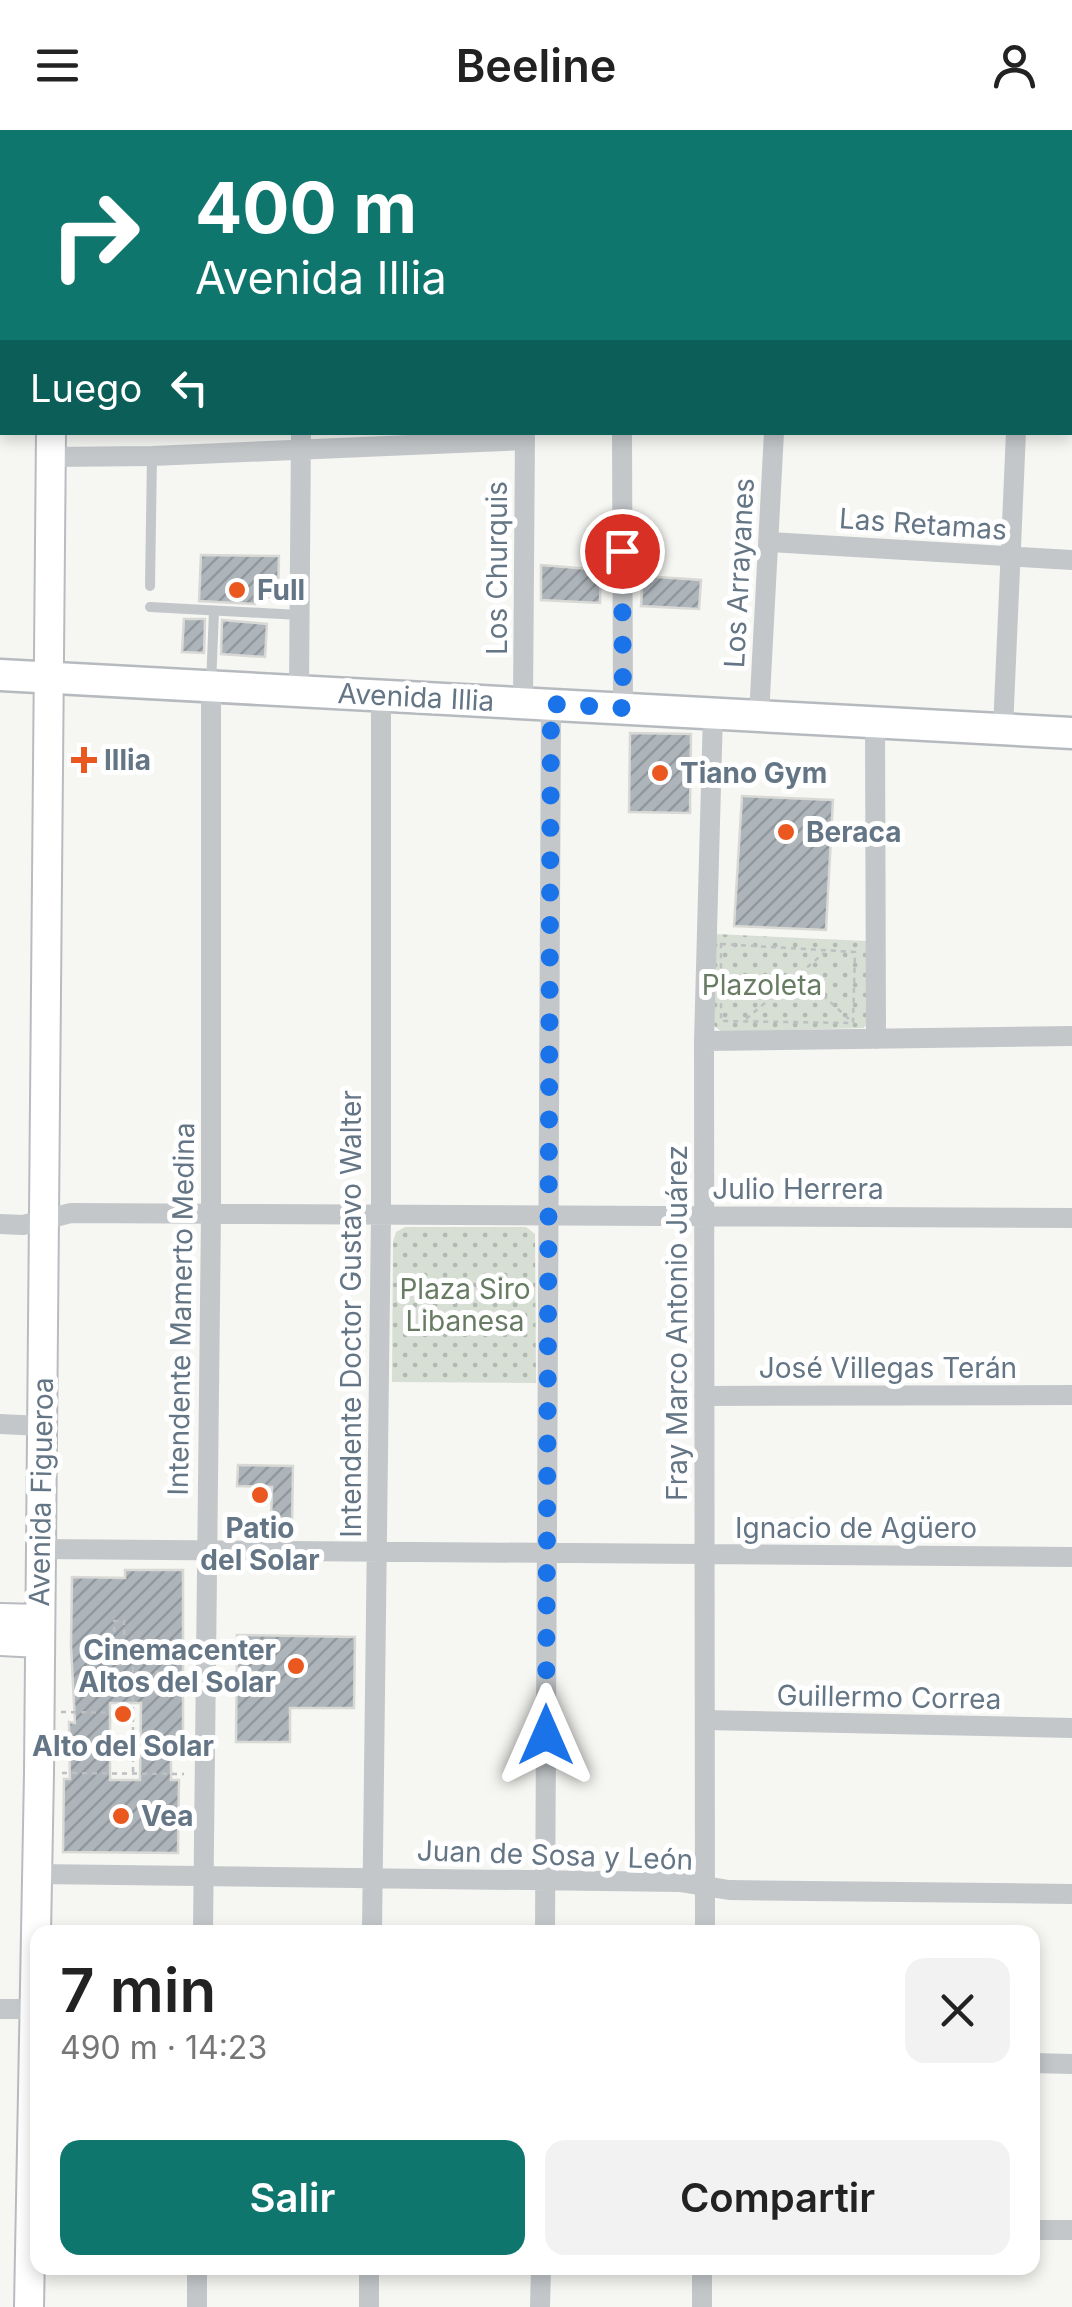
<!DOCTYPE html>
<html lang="es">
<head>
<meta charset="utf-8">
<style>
	:root { --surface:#fff; --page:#f2f2f2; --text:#222; --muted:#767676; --accent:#0f766e }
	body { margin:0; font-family:Inter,sans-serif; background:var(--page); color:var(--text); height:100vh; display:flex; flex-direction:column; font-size:38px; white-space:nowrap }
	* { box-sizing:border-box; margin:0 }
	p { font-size:32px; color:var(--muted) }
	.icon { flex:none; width:55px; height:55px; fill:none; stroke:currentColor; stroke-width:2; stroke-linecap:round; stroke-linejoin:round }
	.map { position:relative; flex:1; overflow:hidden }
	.drawer { position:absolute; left:30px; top:1795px; width:1010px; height:350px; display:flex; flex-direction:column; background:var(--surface); border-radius:20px; box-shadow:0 5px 15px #0003 }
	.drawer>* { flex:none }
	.top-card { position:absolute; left:0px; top:0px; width:1072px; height:305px; box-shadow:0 5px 15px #0003; background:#0f766e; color:#fff; overflow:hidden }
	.pin { position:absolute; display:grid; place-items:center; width:85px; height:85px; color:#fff; margin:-42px; border:5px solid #fff; border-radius:50%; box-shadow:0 2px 10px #0007 }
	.me { position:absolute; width:110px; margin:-55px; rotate:0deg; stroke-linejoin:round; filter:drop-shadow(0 0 8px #0008) }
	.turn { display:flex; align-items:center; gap:35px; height:210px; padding:0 30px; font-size:45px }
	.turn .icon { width:130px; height:130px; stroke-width:2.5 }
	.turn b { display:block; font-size:70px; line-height:85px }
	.then { display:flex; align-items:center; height:95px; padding:0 30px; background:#0003; gap:20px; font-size:38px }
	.round { display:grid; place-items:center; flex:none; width:105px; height:105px; border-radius:20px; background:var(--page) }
	.head { display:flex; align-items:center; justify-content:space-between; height:170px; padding:0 30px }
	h1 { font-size:60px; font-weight:600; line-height:75px }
	.action { display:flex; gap:20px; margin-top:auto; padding:20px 30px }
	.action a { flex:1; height:115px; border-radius:20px; background:var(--accent); color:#fff; font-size:40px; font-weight:600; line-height:115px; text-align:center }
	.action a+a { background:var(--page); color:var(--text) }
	header { display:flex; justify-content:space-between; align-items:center; height:130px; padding:0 30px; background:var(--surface); font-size:45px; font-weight:600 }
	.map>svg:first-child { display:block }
	.park { fill:url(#park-dots) }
	.building { fill:url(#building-hatch); stroke:#d8d8d5; stroke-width:2.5; fill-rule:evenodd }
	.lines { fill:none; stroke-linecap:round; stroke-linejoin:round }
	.secondary-casing { stroke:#b8bcc1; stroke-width:32 }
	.primary-casing { stroke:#b6babe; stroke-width:35 }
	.path { stroke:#bdbfc1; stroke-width:2.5; stroke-dasharray:5 5; stroke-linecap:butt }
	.lane { stroke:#c3c7ca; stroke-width:10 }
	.street { stroke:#c3c7ca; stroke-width:20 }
	.secondary { stroke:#fff; stroke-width:28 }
	.primary { stroke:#fff; stroke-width:30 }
	.path-bridge { stroke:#bdbfc1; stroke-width:2.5; stroke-dasharray:5 5; stroke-linecap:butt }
	.route { stroke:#1a73e8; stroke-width:18; stroke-dasharray:0 32.4 }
	.poi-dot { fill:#ea581f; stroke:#fff; stroke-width:4 }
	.labels { text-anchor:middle; stroke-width:10; stroke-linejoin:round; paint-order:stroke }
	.street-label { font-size:28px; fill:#647585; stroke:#fff }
	.poi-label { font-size:28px; font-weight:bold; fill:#647585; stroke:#fff; text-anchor:start }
	.park-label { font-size:28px; fill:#677c63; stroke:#fff }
</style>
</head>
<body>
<header><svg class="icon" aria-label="menu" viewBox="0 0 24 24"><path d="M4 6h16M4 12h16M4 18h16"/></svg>Beeline<svg class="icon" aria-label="person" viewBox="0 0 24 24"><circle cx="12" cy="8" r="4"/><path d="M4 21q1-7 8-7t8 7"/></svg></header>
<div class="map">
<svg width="1072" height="2177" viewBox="0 0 1072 2177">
	<defs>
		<pattern id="park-dots" width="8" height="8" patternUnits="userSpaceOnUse" patternTransform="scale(2.5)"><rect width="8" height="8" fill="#d7ded4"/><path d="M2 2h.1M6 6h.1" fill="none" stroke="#b2b9b2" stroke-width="1.8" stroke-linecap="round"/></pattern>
		<pattern id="building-hatch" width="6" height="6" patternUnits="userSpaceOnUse" patternTransform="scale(2.5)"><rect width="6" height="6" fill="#adb4ba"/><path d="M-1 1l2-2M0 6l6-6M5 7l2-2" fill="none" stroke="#90979d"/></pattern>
	</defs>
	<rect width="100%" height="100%" fill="#f6f6f3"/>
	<path class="park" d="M714 804 867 811V893L864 898 722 902 713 895Z
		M405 1097H526L535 1104 536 1253 392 1252 393 1112 396 1102Z"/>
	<path class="building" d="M201 425 279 426 278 468 255 466V474L199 471Z
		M541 435 601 440 600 473 541 470Z
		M643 446 701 450 699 479 641 476Z
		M184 489H205L204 523 182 522Z
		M222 490 267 494 265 527 221 524Z
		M630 603 691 604 690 683 629 682Z
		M742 666 833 670 826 800 734 796Z
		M238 1335 293 1336 292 1395H271L272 1357 237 1356Z
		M125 1440H183V1624H171V1650H179L178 1723 63 1722 64 1649H70L69 1592 75 1593 71 1516 72 1447 125 1448ZM110 1573H141L140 1650H110Z
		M237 1505 355 1507 354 1578H290V1612H236Z"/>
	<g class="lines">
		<g class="secondary-casing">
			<path id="secondary" d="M55 2V0
				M0 1488 40 1489
				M0 1511 40 1513
				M29 2177 39 1643 51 302"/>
		</g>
		<g class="primary-casing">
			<path id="primary" d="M0 545 1072 603"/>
		</g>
		<path class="path" d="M721 814 855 822 853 893 721 891Z
			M801 845 850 890
			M746 889 824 823
			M115 1542 114 1491H124V1533H133
			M61 1582 133 1583
			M133 1642V1516
			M62 1643 184 1644"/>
		<path class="lane" d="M150 456 152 326
			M150 477 299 485
			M211 555 214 481"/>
		<path class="street" d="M306 2V0
			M536 2V0
			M627 2V0
			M786 2V0
			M1030 2V0
			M0 140H2
			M1070 265H1072
			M622 302 623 578
			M51 327 152 326 525 310
			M770 412 1072 430
			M299 560 301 302
			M523 573 525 302
			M759 586 774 302
			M875 592 876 909
			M1003 599 1016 302
			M704 911 1072 906
			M0 1094 23 1095 71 1083 1072 1088
			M704 1266 1072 1265
			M0 1294 42 1296
			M41 1419 1072 1427
			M705 1590 1072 1598
			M37 1744 680 1752 729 1760 1072 1764
			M203 1802 211 1083V556
			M372 1802 381 1084V565
			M545 1802 551 574
			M705 1802 704 911 713 583
			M0 1879H35
			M1032 1933 1072 1934
			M1032 2100H1072
			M702 2138V2177
			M197 2177V2138
			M369 2177V2138
			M540 2177 541 2138"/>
		<use href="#secondary" class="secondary"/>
		<use href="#primary" class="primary"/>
		<path class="path-bridge" d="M115 1542H177"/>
	</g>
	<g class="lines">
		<path class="route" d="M546 1605 551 574 623 578 622 421"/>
	</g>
	<g class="poi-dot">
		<circle cx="237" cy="460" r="10"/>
		<path d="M79 615h10v10h10v10h-10v10h-10v-10h-10v-10h10z"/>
		<circle cx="660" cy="643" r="10"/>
		<circle cx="786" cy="702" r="10"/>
		<circle cx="260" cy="1365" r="10"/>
		<circle cx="296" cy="1536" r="10"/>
		<circle cx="123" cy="1584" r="10"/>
		<circle cx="121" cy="1686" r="10"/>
	</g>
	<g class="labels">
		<g class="street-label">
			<text transform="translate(923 394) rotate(4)" y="10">Las Retamas</text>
			<text transform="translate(497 438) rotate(-90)" y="10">Los Churquis</text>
			<text transform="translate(739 443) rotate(-87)" y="10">Los Arrayanes</text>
			<text transform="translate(416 567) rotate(3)" y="10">Avenida Illia</text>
			<text x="798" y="1069">Julio Herrera</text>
			<text transform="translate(181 1179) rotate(-89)" y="10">Intendente Mamerto Medina</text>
			<text transform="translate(351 1184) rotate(-90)" y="10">Intendente Doctor Gustavo Walter</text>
			<text transform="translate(677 1193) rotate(-90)" y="10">Fray Marco Antonio Juárez</text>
			<text x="888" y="1248">José Villegas Terán</text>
			<text transform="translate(41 1362) rotate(-89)" y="10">Avenida Figueroa</text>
			<text x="856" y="1408">Ignacio de Agüero</text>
			<text transform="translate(889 1567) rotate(1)" y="10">Guillermo Correa</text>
			<text transform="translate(555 1725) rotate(2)" y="10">Juan de Sosa y León</text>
		</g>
		<g class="poi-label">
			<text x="257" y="470">Full</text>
			<text x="104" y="640">Illia</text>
			<text x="680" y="653">Tiano Gym</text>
			<text x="806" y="712">Beraca</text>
			<text x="260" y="1408" text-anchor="middle">Patio<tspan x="260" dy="32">del Solar</tspan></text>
			<text x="276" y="1530" text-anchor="end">Cinemacenter<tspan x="276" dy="32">Altos del Solar</tspan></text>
			<text x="123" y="1626" text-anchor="middle">Alto del Solar</text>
			<text x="141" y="1696">Vea</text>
		</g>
		<g class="park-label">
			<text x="762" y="865">Plazoleta</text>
			<text x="465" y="1169">Plaza Siro<tspan x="465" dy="32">Libanesa</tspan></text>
		</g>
	</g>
</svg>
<div class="pin" style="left:622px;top:421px;background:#d93025"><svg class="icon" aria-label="arrive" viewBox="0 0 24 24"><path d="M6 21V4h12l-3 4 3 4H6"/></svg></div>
<svg class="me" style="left:546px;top:1605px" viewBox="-20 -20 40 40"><path d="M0-17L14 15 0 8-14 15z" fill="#1a73e8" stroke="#fff" stroke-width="4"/></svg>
<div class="top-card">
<div class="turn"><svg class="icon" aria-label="right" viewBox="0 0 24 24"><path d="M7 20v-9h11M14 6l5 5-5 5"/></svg><div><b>400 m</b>Avenida Illia</div></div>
<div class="then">Luego<svg class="icon" aria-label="left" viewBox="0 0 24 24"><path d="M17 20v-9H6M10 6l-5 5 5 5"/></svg></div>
</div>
<section class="drawer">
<div class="head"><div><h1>7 min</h1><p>490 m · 14:23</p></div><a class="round"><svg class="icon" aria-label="close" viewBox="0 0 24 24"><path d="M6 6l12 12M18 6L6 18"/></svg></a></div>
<div class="action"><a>Salir</a><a>Compartir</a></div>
</section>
</div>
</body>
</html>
